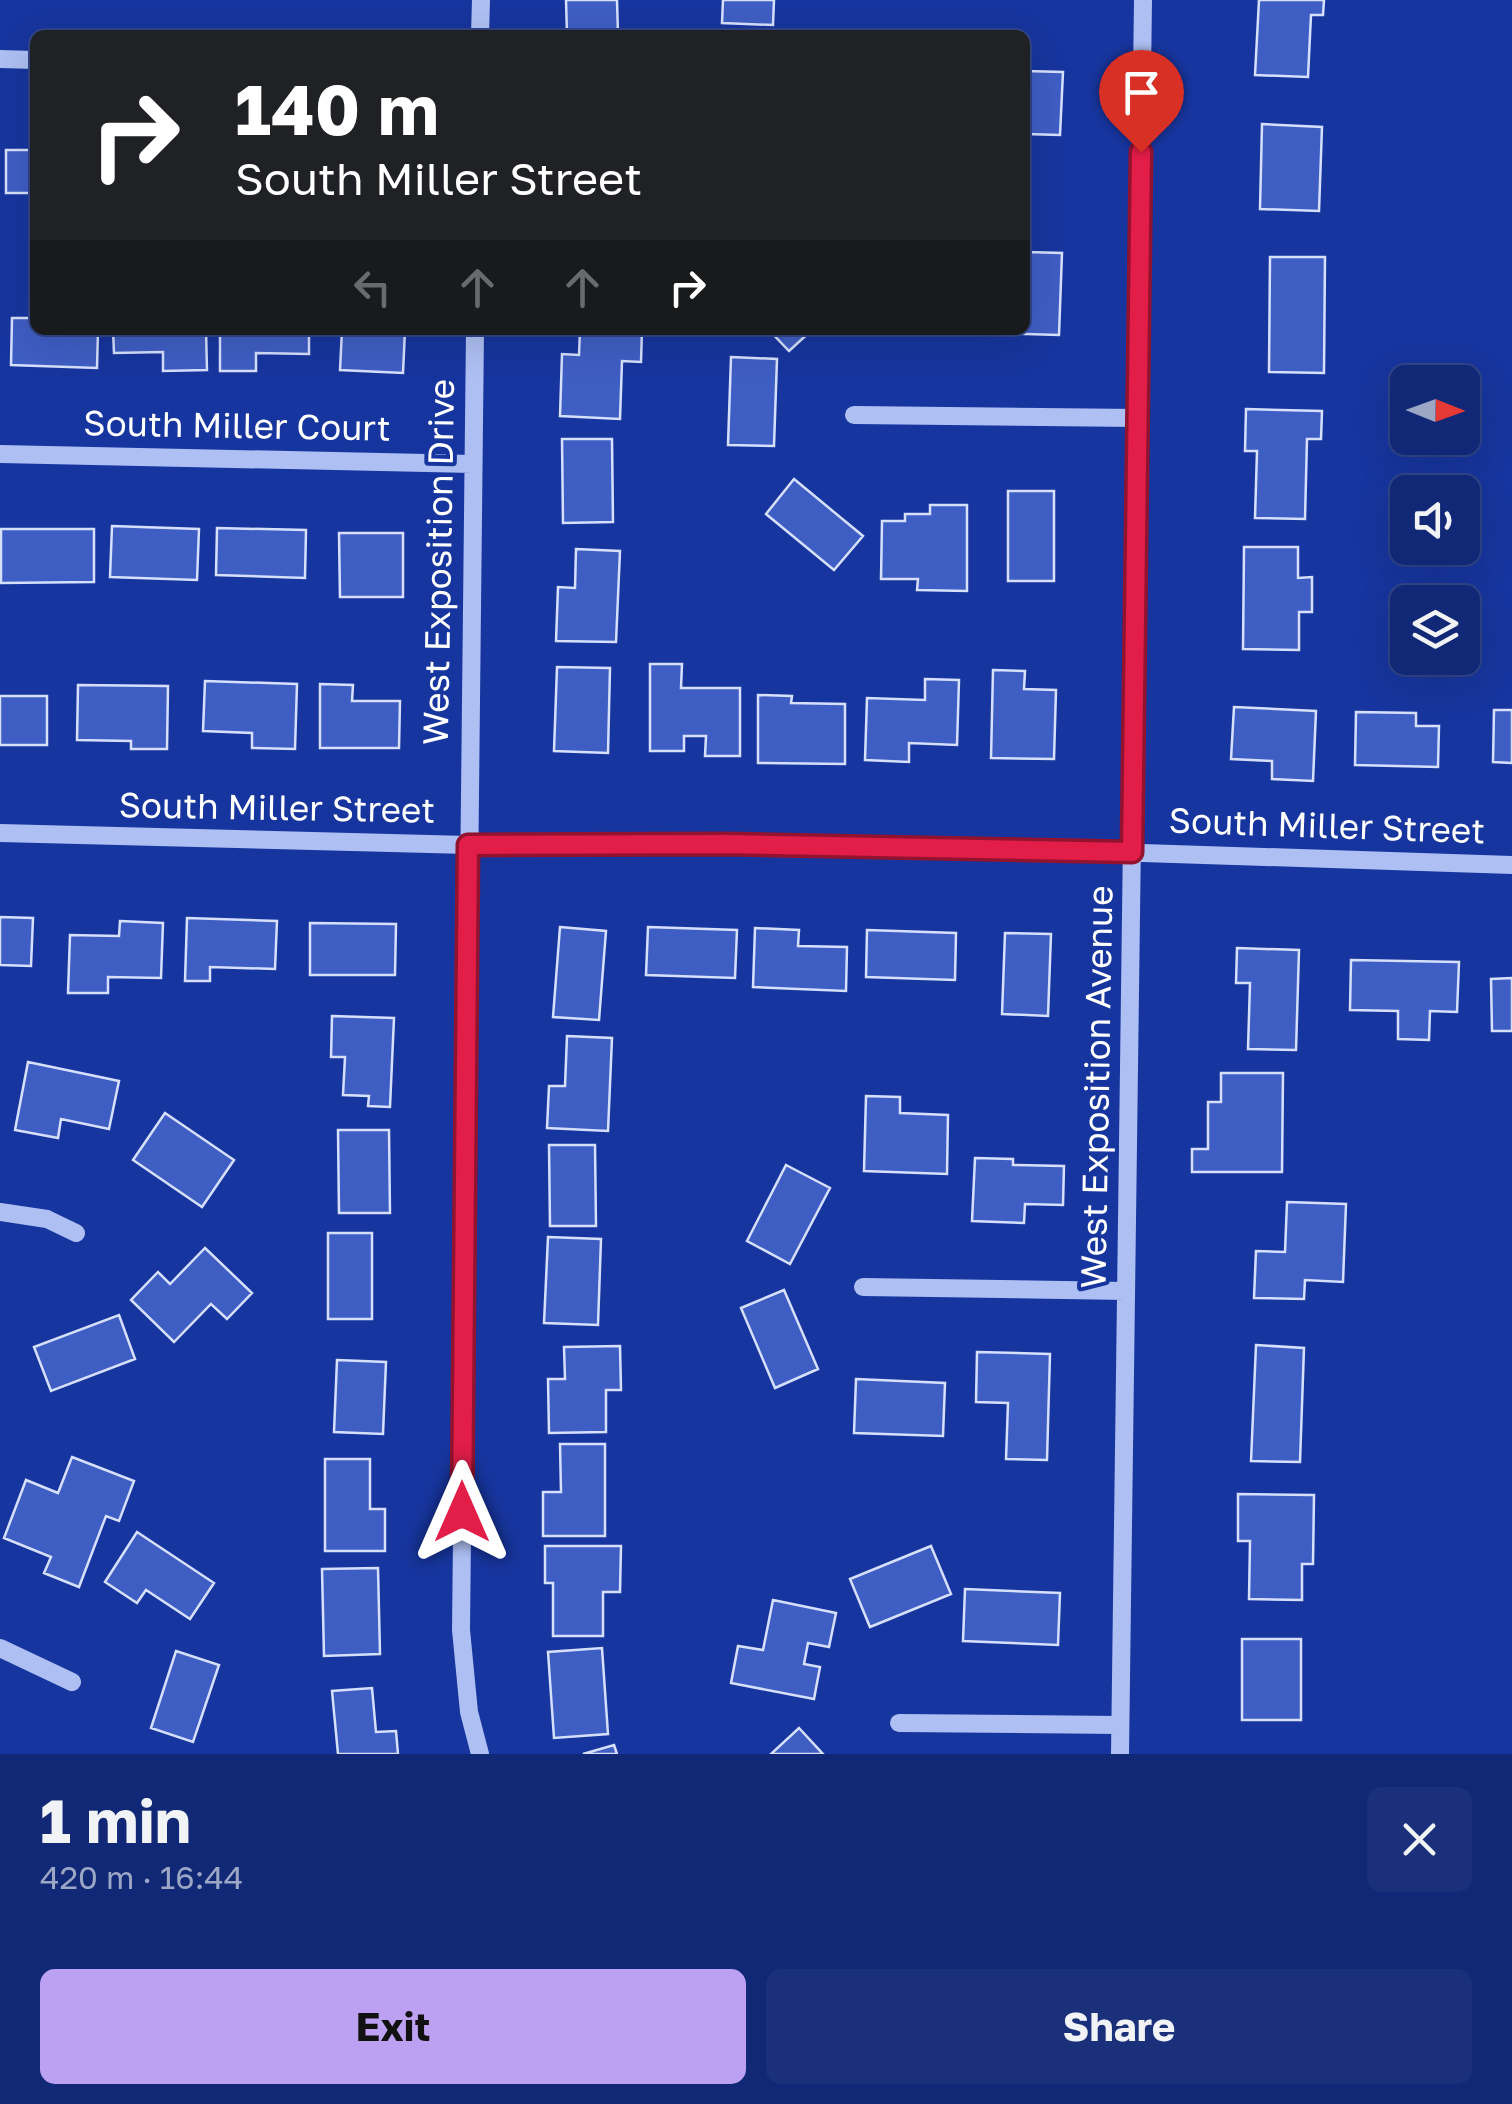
<!DOCTYPE html>
<html lang="en">
<head>
<meta charset="utf-8">
<style>
	:root { --surface:#112876; --page:#1a307b; --text:#f1f3f6; --muted:#9ca6c5; --line:#304488; --accent:#bca0f2 }
	body { margin:0; font-family:"Golos Text",sans-serif; background:var(--page); color:var(--text); height:100vh; display:flex; flex-direction:column; font-size:38px; white-space:nowrap }
	* { box-sizing:border-box; margin:0 }
	p { font-size:32px; color:var(--muted) }
	.icon { flex:none; width:55px; height:55px; fill:none; stroke:currentColor; stroke-width:2; stroke-linecap:round; stroke-linejoin:round }
	.map { position:relative; height:1754px; overflow:hidden }
	.drawer { display:flex; flex-direction:column; background:var(--surface); flex:1 }
	.drawer>* { flex:none }
	.banner { position:absolute; left:30px; top:30px; width:1000px; height:305px; border-radius:15px; box-shadow:0 10px 40px #0002,0 0 0 2px var(--line); background:#202124; color:#fff; overflow:hidden }
	.needle { width:65px; rotate:91deg }
	.controls { position:absolute; left:1390px; top:365px; display:grid; gap:20px }
	.controls a { display:grid; place-items:center; width:90px; height:90px; border-radius:15px; background:var(--surface); box-shadow:0 10px 40px #0002,0 0 0 2px var(--line); font-size:50px }
	.pin { position:absolute; display:grid; place-items:center; width:85px; height:85px; color:#fff; margin:-102px -42px; border-radius:50% 50% 50% 0; rotate:-45deg; box-shadow:0 0 10px #0007 }
	.pin .icon { rotate:45deg }
	.me { position:absolute; width:110px; margin:-55px; rotate:0deg; stroke-linejoin:round; filter:drop-shadow(0 0 8px #0008) }
	.turn { display:flex; align-items:center; gap:35px; height:210px; padding:0 40px; font-size:45px }
	.turn .icon { width:130px; height:130px; stroke-width:2.5 }
	.turn b { display:block; font-size:70px; line-height:85px }
	.lanes { display:flex; align-items:center; height:95px; padding:0 40px; background:#0003; justify-content:center; gap:50px; direction:ltr }
	.lanes .off { opacity:.35 }
	.round { display:grid; place-items:center; flex:none; width:105px; height:105px; border-radius:15px; background:var(--page) }
	.overview { display:flex; align-items:center; justify-content:space-between; height:170px; padding:0 40px }
	h1 { font-size:60px; font-weight:700; line-height:75px }
	.cta { display:flex; gap:20px; margin-top:auto; padding:20px 40px }
	.cta a { flex:1; height:115px; border-radius:15px; background:var(--accent); color:#111; font-size:40px; font-weight:700; line-height:115px; text-align:center }
	.cta a+a { background:var(--page); color:var(--text) }
	.map>svg:first-child { display:block }
	.building { fill:#3f5ec4; stroke:#d6e0fd; stroke-width:2.5 }
	.lines { fill:none; stroke-linecap:round; stroke-linejoin:round }
	.minor { stroke:#aebff3; stroke-width:18 }
	.route-casing { stroke:#92132f; stroke-width:25 }
	.route { stroke:#e11d48; stroke-width:18 }
	.labels { text-anchor:middle; stroke-width:8; stroke-linejoin:round; paint-order:stroke }
	.street-label { font-size:35px; fill:#fff; stroke:#17359e }
</style>
</head>
<body>
<div class="map">
<svg width="1512" height="1754" viewBox="0 0 1512 1754">
	<rect width="100%" height="100%" fill="#17359e"/>
	<path class="building" d="M566 0H617L618 35H567Z
		M723 0H774L773 25 722 23Z
		M1259 0H1324L1323 15H1311L1308 77 1255 75Z
		M1025 71 1063 72 1060 135 1025 134Z
		M1262 124 1322 127 1319 211 1260 209Z
		M6 150H35V193H6Z
		M1026 252 1062 253 1059 335 995 333V330H1025Z
		M1270 257H1325L1324 373 1269 372Z
		M12 318H35V330H98L97 368 11 365Z
		M113 330H206L207 370 163 371V352L114 353Z
		M220 330H309V354L256 353V371H220Z
		M342 330H405L403 373 340 370Z
		M580 330H642L641 362 622 361 620 419 560 416 562 354 579 355Z
		M769 330H812L789 351Z
		M731 357 777 359 774 446 728 445Z
		M1246 409 1322 411 1321 439H1307L1305 519 1255 518 1257 451H1245Z
		M562 439H612L613 522 563 523Z
		M794 479 863 536 834 570 766 514Z
		M1008 491H1054V581H1008Z
		M930 505H967V591L917 590 918 579H881L882 521H905V514H930Z
		M112 526 199 529 197 580 110 577Z
		M217 528 306 530 305 578 216 575Z
		M1 529H94V582L1 583Z
		M339 533H403V597H340Z
		M1244 547H1298V578L1312 577V612H1299V650L1243 649Z
		M576 549 620 551 616 642 556 641 558 587 575 588Z
		M650 664H682L681 688H740V756H705L706 736H684V751H650Z
		M557 667 610 668 608 753 554 751Z
		M993 670 1025 671 1024 689 1056 690 1054 759 991 758Z
		M925 679 959 680 957 745 909 743V762L865 760 867 698 925 700Z
		M205 681 297 684 295 749 252 748V733L203 731Z
		M320 684 353 685 352 701H400L399 748H320Z
		M78 685 168 686 167 749H131V741L77 740Z
		M758 695 792 696 791 703 845 704V764L758 763Z
		M0 696H47V745H0Z
		M1234 707 1316 711 1313 781 1272 779V761L1231 759Z
		M1494 710H1512V763L1493 762Z
		M1356 712 1416 713V726H1439L1438 767 1355 765Z
		M0 917 33 918 31 966 0 965Z
		M187 918 277 921 275 969 210 967V981H185Z
		M120 921 163 923 161 978 108 977V993H68L70 935 119 936Z
		M310 923 396 924 395 975H310Z
		M560 927 606 931 599 1020 553 1017Z
		M648 927 737 930 735 978 646 975Z
		M755 928 799 930 798 946 847 947 846 991 753 987Z
		M867 930 956 933 955 980 866 977Z
		M1005 933 1051 934 1048 1016 1002 1014Z
		M1237 948 1299 950 1296 1050 1248 1049 1250 983H1236Z
		M1351 960 1459 962 1457 1012 1430 1011 1429 1040 1398 1039V1011L1350 1010Z
		M1512 978V1031H1492L1491 979Z
		M332 1016 394 1018 390 1107 368 1106 369 1096 343 1095 345 1057H331Z
		M567 1036 612 1038 608 1131 547 1128 549 1086H565Z
		M28 1062 119 1081 109 1129 61 1119 58 1138 15 1130Z
		M1221 1073H1283L1282 1172H1192V1149H1208V1102H1221Z
		M866 1096 900 1097V1113L948 1115 947 1174 864 1171Z
		M165 1113 234 1160 202 1207 133 1160Z
		M338 1130H389L390 1213H339Z
		M549 1145H595L596 1226H550Z
		M975 1158 1013 1159V1165L1064 1166 1063 1205 1025 1204 1024 1223 972 1221Z
		M786 1165 830 1188 790 1264 747 1241Z
		M1287 1202 1346 1204 1343 1282 1305 1280 1304 1299 1254 1298 1256 1251 1285 1252Z
		M328 1233H372V1319H328Z
		M548 1237 601 1239 598 1325 544 1323Z
		M205 1248 252 1293 227 1319 211 1304 174 1342 131 1300 158 1272 170 1284Z
		M784 1290 818 1369 775 1388 741 1308Z
		M119 1315 135 1359 51 1391 34 1347Z
		M1256 1345 1304 1348 1300 1462 1251 1461Z
		M620 1346 621 1390H606V1432L549 1433 548 1379H565L564 1347Z
		M977 1352 1050 1354 1047 1460 1006 1459 1008 1403 976 1402Z
		M337 1360 386 1362 383 1434 334 1432Z
		M856 1379 945 1383 943 1436 854 1433Z
		M560 1444H605V1536H543V1492H561Z
		M72 1457 134 1481 119 1521 106 1516 79 1587 44 1573 51 1557 4 1538 26 1480 58 1493Z
		M325 1459H370V1509H385V1551H325Z
		M1238 1494 1314 1495 1313 1564H1302V1600L1249 1599 1250 1541H1238Z
		M137 1532 214 1583 190 1619 146 1590 137 1603 105 1582Z
		M545 1546H621L620 1592H603V1636H553V1583H545Z
		M931 1546 951 1594 870 1627 850 1579Z
		M378 1568 380 1654 324 1656 322 1569Z
		M965 1589 1060 1593 1058 1645 963 1641Z
		M773 1600 836 1613 829 1647 808 1643 804 1664 820 1667 814 1699 731 1683 738 1646 763 1650Z
		M1242 1639H1301V1720H1242Z
		M602 1648 608 1734 554 1738 548 1652Z
		M176 1651 219 1665 193 1742 151 1728Z
		M372 1688 376 1732 396 1731 398 1754H338L332 1691Z
		M799 1728 823 1754H771Z
		M614 1745 617 1754H583Z"/>
	<g class="lines">
		<path class="minor" d="M480 35 481 0
			M0 59 35 60
			M475 330 461 1630 469 1712 480 1754
			M854 415 1137 418
			M0 454 473 464
			M0 833 468 845 727 844 1052 850 1512 865
			M0 1212 47 1219 76 1233
			M863 1287 1126 1291
			M0 1648 72 1682
			M899 1723 1120 1725
			M1120 1754 1143 0"/>
	</g>
	<g class="lines">
		<g class="route-casing">
			<path id="route" d="M462 1512 468 845 727 844 1132 852 1141 152"/>
		</g>
		<use href="#route" class="route"/>
	</g>
	<g class="labels">
		<g class="street-label">
			<text transform="translate(237 426) rotate(1)" y="12">South Miller Court</text>
			<text transform="translate(439 562) rotate(-89)" y="12">West Exposition Drive</text>
			<text transform="translate(277 808) rotate(1)" y="12">South Miller Street</text>
			<text transform="translate(1327 826) rotate(2)" y="12">South Miller Street</text>
			<text transform="translate(1097 1087) rotate(-89)" y="12">West Exposition Avenue</text>
		</g>
	</g>
</svg>
<div class="controls">
<a><svg class="needle" viewBox="-14 -14 28 28"><path d="M0-13l5 13h-10z" fill="#e53935"/><path d="M0 13l5-13h-10z" fill="#9ca6c5"/></svg></a>
<a><svg class="icon" aria-label="sound" viewBox="0 0 24 24"><path d="M4 9h4l5-4v14l-5-4H4zM17 9q2 3 0 6"/></svg></a>
<a><svg class="icon" aria-label="layers" viewBox="0 0 24 24"><path d="M12 4l9 5-9 5-9-5zM3 14l9 5 9-5"/></svg></a>
</div>
<div class="pin" style="left:1141px;top:152px;background:#d93025"><svg class="icon" aria-label="arrive" viewBox="0 0 24 24"><path d="M6 21V4h12l-3 4 3 4H6"/></svg></div>
<svg class="me" style="left:462px;top:1512px" viewBox="-20 -20 40 40"><path d="M0-17L14 15 0 8-14 15z" fill="#e11d48" stroke="#fff" stroke-width="4"/></svg>
<div class="banner">
<div class="turn"><svg class="icon" aria-label="right" viewBox="0 0 24 24"><path d="M7 20v-9h11M14 6l5 5-5 5"/></svg><div><b>140 m</b>South Miller Street</div></div>
<div class="lanes"><svg class="icon off" aria-label="left" viewBox="0 0 24 24"><path d="M17 20v-9H6M10 6l-5 5 5 5"/></svg><svg class="icon off" aria-label="ahead" viewBox="0 0 24 24"><path d="M12 20V5M6 11l6-6 6 6"/></svg><svg class="icon off" aria-label="ahead" viewBox="0 0 24 24"><path d="M12 20V5M6 11l6-6 6 6"/></svg><svg class="icon" aria-label="right" viewBox="0 0 24 24"><path d="M7 20v-9h11M14 6l5 5-5 5"/></svg></div>
</div>
</div>
<section class="drawer">
<div class="overview"><div><h1>1 min</h1><p>420 m · 16:44</p></div><a class="round"><svg class="icon" aria-label="close" viewBox="0 0 24 24"><path d="M6 6l12 12M18 6L6 18"/></svg></a></div>
<div class="cta"><a>Exit</a><a>Share</a></div>
</section>
</body>
</html>
